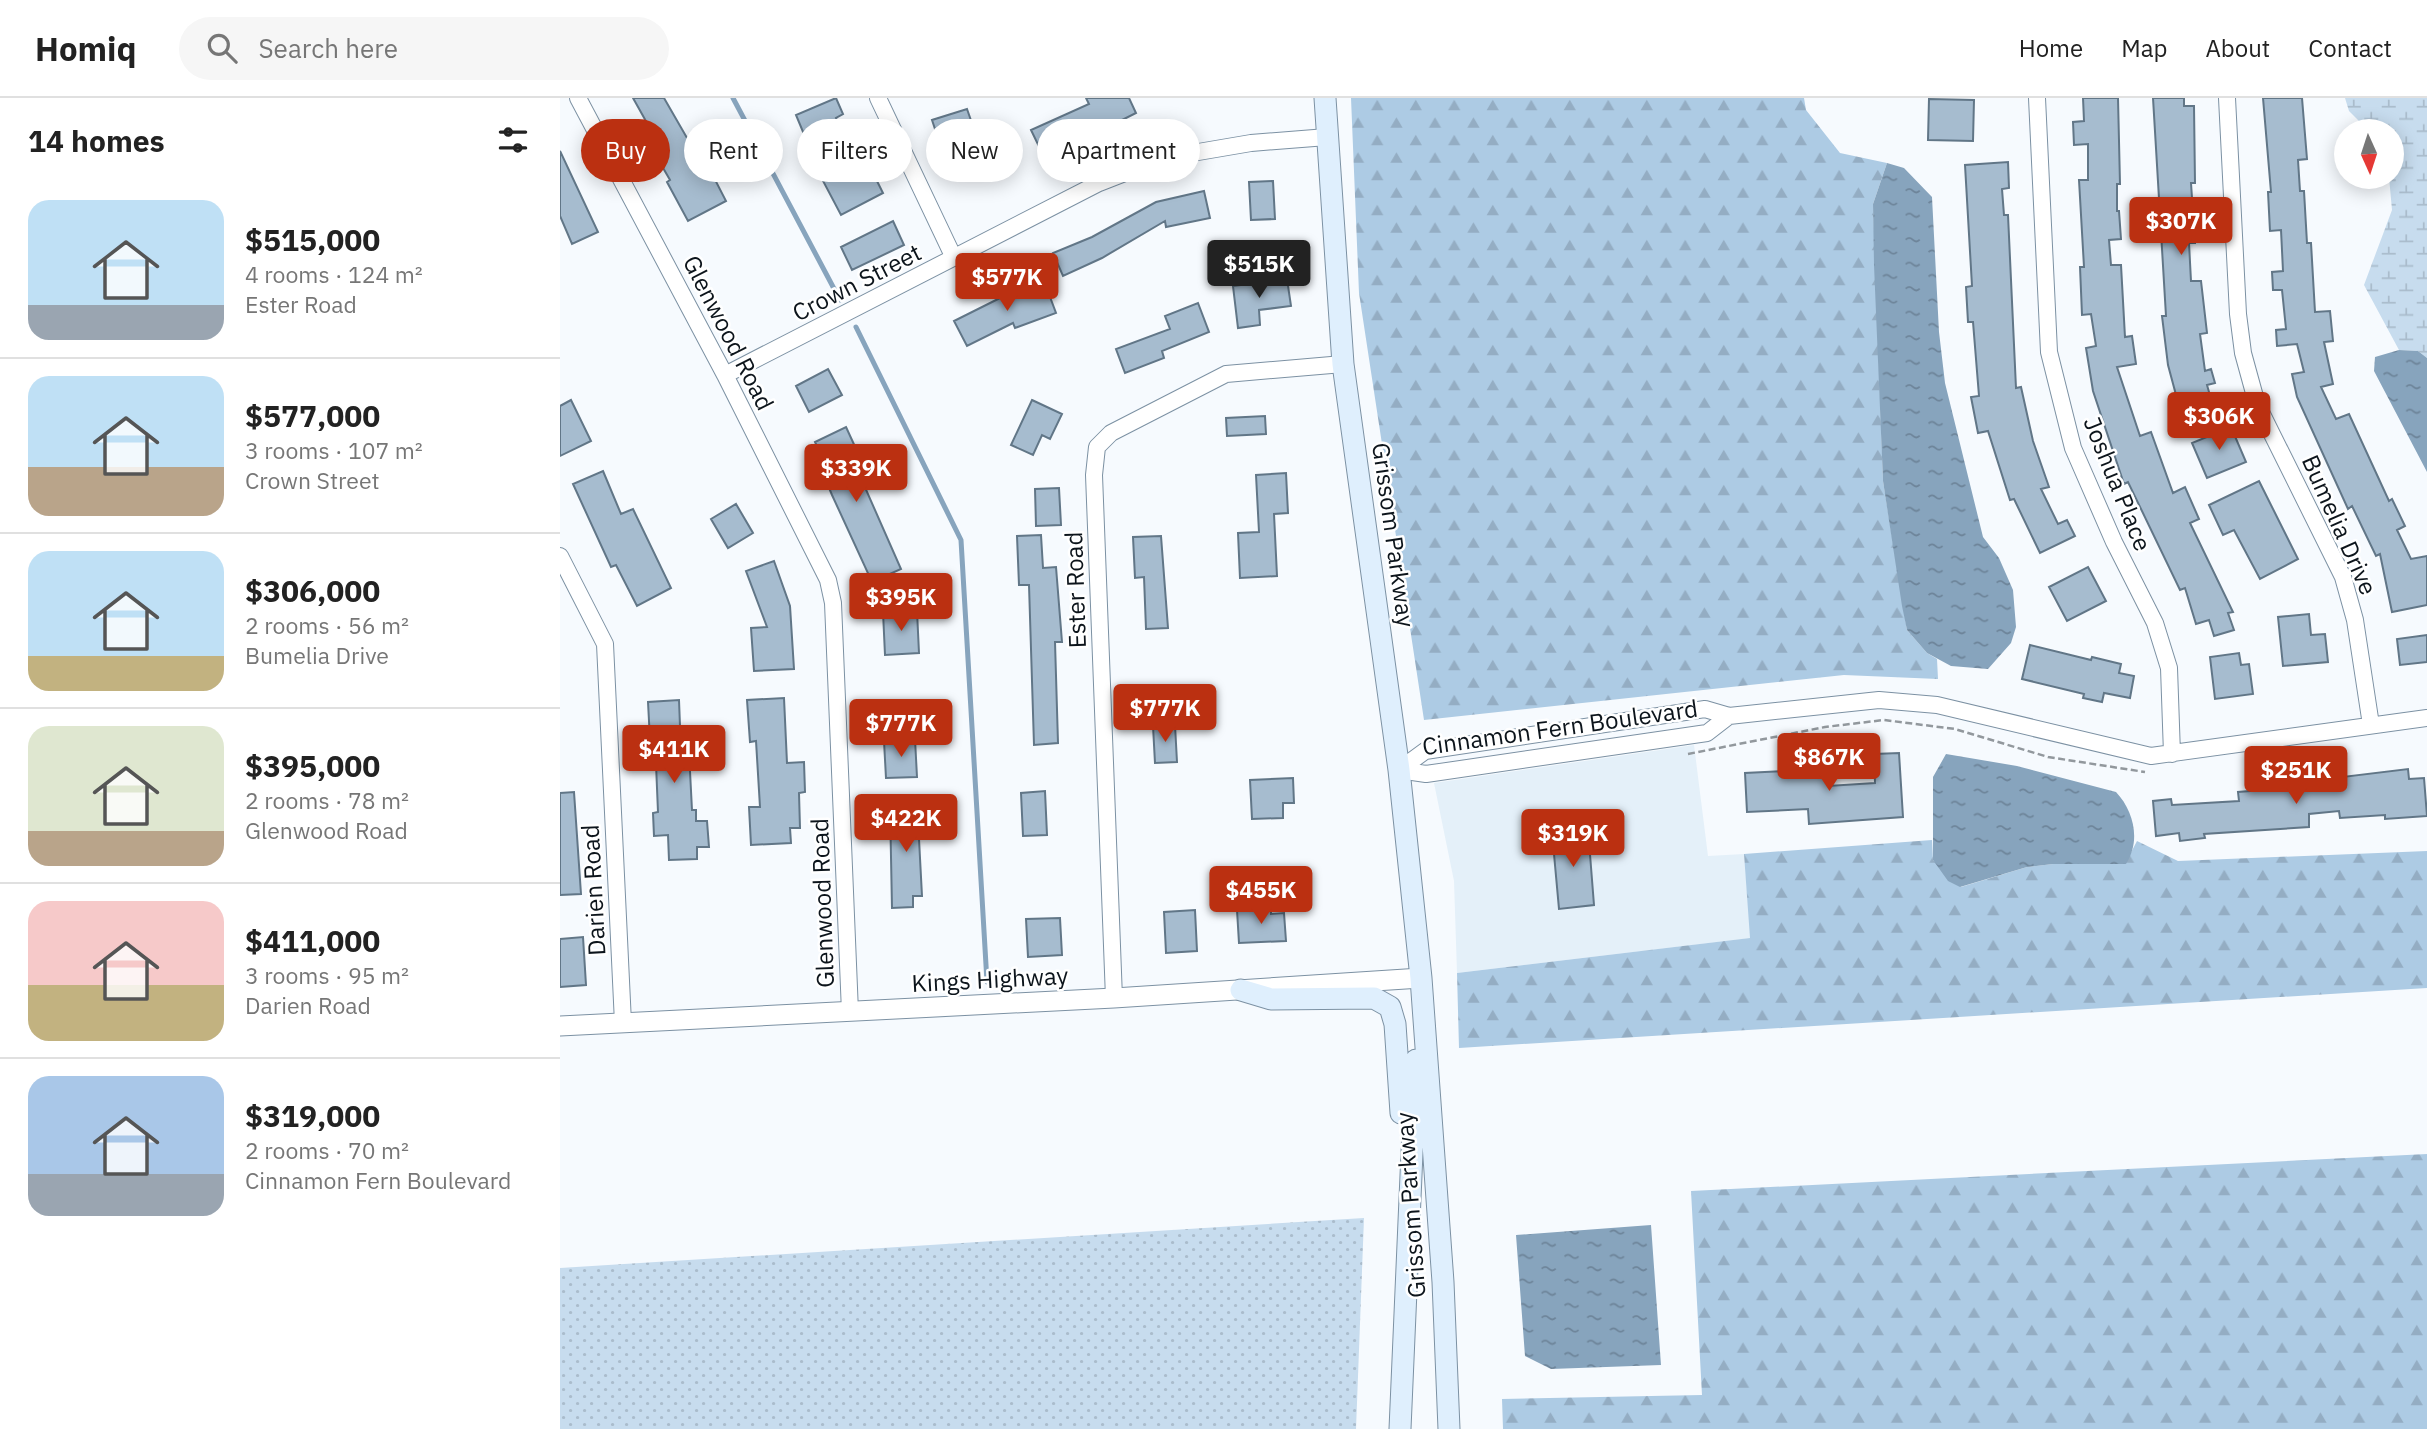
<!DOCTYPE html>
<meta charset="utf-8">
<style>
:root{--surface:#fff;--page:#f6f6f6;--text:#222;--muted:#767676;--line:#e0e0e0;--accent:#bb3011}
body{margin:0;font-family:"IBM Plex Sans",sans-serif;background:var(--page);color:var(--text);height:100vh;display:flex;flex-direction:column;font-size:26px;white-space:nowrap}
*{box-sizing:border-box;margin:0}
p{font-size:23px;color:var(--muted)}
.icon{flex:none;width:38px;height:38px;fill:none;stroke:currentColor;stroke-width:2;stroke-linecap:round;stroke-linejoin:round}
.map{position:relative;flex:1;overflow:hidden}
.panel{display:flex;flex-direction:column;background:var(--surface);width:560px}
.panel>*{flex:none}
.top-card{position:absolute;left:21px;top:21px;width:665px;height:63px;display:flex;gap:14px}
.needle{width:46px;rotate:177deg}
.tools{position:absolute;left:1774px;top:21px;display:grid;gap:14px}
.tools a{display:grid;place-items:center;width:70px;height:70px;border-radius:50%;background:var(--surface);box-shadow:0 4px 18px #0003;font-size:35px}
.price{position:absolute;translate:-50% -60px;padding:0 16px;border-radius:7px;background:var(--accent);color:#fff;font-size:23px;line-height:46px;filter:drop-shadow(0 2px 4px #0008)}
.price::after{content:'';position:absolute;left:50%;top:42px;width:21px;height:16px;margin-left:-10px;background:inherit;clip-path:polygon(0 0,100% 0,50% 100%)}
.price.active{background:#222;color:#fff}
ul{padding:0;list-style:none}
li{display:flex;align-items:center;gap:21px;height:175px;padding:0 28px}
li+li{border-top:2px solid var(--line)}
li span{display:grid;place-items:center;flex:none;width:196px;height:140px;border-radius:21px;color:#555}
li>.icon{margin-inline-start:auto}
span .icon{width:84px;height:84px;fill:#fffc;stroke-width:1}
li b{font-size:30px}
h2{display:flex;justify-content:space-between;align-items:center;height:84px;padding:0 28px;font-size:30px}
.chip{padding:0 24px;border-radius:32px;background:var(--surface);box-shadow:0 4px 18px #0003;font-size:24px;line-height:63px}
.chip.active{background:var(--accent);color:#fff}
header{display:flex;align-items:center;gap:42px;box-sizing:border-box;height:98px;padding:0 35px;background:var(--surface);border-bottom:2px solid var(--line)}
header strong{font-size:33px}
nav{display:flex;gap:38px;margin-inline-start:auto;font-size:24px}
.search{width:490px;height:63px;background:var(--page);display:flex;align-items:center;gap:18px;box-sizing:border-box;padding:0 24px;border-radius:38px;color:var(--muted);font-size:26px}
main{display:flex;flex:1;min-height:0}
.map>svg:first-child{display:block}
</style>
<header>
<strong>Homiq</strong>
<div class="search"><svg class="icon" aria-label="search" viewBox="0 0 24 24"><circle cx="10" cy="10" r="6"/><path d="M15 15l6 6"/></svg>Search here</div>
<nav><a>Home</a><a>Map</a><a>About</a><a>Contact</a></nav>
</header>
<main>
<section class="panel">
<h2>14 homes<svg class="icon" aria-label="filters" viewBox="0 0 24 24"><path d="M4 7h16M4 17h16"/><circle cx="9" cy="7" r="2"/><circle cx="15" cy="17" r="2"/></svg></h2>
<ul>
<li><span style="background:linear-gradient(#bfe0f5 75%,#9aa5b1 0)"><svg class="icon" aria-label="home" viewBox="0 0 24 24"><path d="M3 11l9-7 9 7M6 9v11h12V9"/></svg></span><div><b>$515,000</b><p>4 rooms · 124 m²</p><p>Ester Road</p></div></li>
<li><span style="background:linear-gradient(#bfe0f5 65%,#b9a48a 0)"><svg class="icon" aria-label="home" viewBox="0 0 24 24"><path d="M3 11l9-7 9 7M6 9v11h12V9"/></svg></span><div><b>$577,000</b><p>3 rooms · 107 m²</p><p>Crown Street</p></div></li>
<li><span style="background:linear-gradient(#bfe0f5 75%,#c2b280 0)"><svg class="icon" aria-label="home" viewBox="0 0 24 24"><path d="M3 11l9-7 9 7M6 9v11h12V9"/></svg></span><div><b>$306,000</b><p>2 rooms · 56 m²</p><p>Bumelia Drive</p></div></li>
<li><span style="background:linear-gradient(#dfe7d0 75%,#b9a48a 0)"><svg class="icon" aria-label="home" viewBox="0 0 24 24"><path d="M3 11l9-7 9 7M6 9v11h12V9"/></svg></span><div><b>$395,000</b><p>2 rooms · 78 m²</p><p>Glenwood Road</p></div></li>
<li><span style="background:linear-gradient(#f6c9c9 60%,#c2b280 0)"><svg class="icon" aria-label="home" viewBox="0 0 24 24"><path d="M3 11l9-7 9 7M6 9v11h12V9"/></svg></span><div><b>$411,000</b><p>3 rooms · 95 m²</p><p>Darien Road</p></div></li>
<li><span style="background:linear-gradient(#a9c7e8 70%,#9aa5b1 0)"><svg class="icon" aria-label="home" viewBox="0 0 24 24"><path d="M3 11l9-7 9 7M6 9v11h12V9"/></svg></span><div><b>$319,000</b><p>2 rooms · 70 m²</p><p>Cinnamon Fern Boulevard</p></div></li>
</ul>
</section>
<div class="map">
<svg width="1867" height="1331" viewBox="0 0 1867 1331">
<defs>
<pattern id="green-dots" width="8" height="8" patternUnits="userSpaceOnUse" patternTransform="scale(1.75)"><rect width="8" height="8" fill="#c7dcee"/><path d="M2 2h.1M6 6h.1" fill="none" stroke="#aabccc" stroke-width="1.8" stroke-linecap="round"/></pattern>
<pattern id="forest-firs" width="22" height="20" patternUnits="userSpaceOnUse" patternTransform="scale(1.75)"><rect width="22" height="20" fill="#adcbe4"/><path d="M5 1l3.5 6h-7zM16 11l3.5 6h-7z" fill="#94adc3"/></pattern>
<pattern id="wetland-marsh" width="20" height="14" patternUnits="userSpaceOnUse" patternTransform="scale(1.75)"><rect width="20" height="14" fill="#c7dcee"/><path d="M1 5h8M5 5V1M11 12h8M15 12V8" fill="none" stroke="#aabccc"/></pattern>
<pattern id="water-ripples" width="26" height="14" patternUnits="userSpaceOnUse" patternTransform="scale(1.75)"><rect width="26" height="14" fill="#87a4bd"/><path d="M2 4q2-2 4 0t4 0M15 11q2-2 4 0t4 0" fill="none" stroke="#6d8499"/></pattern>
</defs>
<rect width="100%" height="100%" fill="#f6fafe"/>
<path fill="#e4f0f9" d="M1134 647 1148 758 1184 756 1191 840 897 875 894 783 874 685Z"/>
<path fill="url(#green-dots)" d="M804 1120 796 1331H0V1170Z"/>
<path fill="url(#forest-firs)" d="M791 0H1244L1246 12 1280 55 1327 65 1313 106 1323 383 1347 532 1367 555 1377 561 1378 581 1284 577 864 622 799 195Z
M1372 742 1373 762 1401 789 1467 769 1493 766H1565L1577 743 1618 763 1867 753V890L899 950 897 875 1190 840 1184 756Z
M1867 1056V1331H943L942 1301 1142 1297 1131 1093Z"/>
<path fill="url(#wetland-marsh)" d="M1785 0H1867V260L1858 253 1839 252 1804 187 1832 112 1829 79H1832V33H1809L1789 13Z"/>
<path fill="url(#water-ripples)" d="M1327 65 1344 70 1372 99 1379 234 1385 285 1423 439 1439 460 1453 492 1456 529 1451 545 1428 571 1391 568 1367 555 1347 532 1342 508 1323 383 1314 167 1313 106Z
M1839 252 1858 253 1867 260V374L1814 273 1815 259Z
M1386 656 1457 668 1556 694C1574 713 1581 743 1566 766H1493L1467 769 1400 789 1388 783 1373 762V679Z
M1091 1127 1101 1267 991 1271 965 1258 956 1137Z"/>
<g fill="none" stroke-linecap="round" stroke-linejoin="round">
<path stroke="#87a4bd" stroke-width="5" d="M173 0 280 202
M296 229 401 442 427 884"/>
</g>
<path fill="#a6bccf" stroke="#617687" stroke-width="2" d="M73 0H104L142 66 146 64 166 103 128 123 107 84 110 82 80 30 87 25Z
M276 0 283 16 276 20 286 44 253 58 236 17Z
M526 0H569L576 15 485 61 471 32 529 6Z
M1523 0H1558L1560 86H1557V113H1559L1561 141 1549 142 1551 167H1561L1565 239 1572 238 1576 266 1557 269 1580 338 1591 334 1613 395 1625 389 1639 421 1630 425 1673 514 1668 515 1674 532 1654 538 1649 522 1636 526 1625 490 1620 492 1568 384 1564 386 1533 293 1526 250 1536 248 1531 216 1522 217 1520 169H1524L1519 82H1528V46L1514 47 1513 24 1524 23Z
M1593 0H1624V8H1634L1635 85H1631L1635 145H1629L1631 183H1641L1647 235 1640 236 1645 273 1651 271 1655 285 1647 287 1655 315 1623 323 1608 267 1602 218H1606Z
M1703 0H1742L1747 61 1738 62 1740 93H1744L1747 145H1751L1755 214 1770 213 1773 243 1764 244 1773 286 1761 289 1776 321 1789 316 1829 403 1832 401 1845 428 1837 432 1851 461 1867 458V507L1832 514 1820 456 1816 458 1792 408 1788 411 1737 299 1732 276 1744 274 1737 246 1717 248 1716 232 1726 231 1722 192H1713L1712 174 1723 173 1721 132 1710 133 1708 94H1711Z
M1369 1 1414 2 1413 43 1368 42Z
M407 11 421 51 396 59 389 37 378 40 372 22Z
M0 53 38 134 12 146 0 118Z
M1448 64 1449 90 1442 91 1444 117H1448L1456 290 1461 289 1473 343 1489 389 1481 391 1498 426 1507 422 1515 438 1480 455 1454 401 1450 402 1428 333 1418 335 1411 299 1419 298 1413 224H1408L1406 189 1412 188 1405 67Z
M288 67 296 82 312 73 323 95 281 117 262 81Z
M713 83 715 121 691 122 689 84Z
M644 93 650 120 606 129 605 123 542 160 503 178 493 155 532 139 596 104Z
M333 123 344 147 292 172 281 149Z
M727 181 731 208 699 212 700 227 678 230 673 188Z
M484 183 496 215 455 230 453 225 407 248 394 223 442 199Z
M638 205 649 234 602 253 604 260 565 275 556 251 610 231 605 218Z
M268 271 282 297 249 314 236 288Z
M11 302 31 343 0 358V308Z
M472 302 502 316 490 341 482 337 473 357 451 347Z
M705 318 706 336 667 338 666 320Z
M286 329 303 366 296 369 341 471 312 484 272 397 262 373 268 371 255 344Z
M1671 329 1686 364 1647 380 1632 345Z
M43 373 61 416 73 411 111 490 77 508 56 467 51 469 13 386Z
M726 375 728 415 714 416 717 478 680 480 678 435 699 434 696 377Z
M1699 383 1738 461 1700 481 1674 432 1663 437 1649 407Z
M499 390 501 427 476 428 475 391Z
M176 406 193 435 168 450 151 421Z
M481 437 483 470 496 469 502 544H495L498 645 474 647 469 487H459L457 438Z
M601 438 608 530 586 531 584 479 575 480 573 439Z
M214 463 230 508 234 571 194 573 191 530 207 529 186 473Z
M1528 469 1546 503 1507 523 1489 489Z
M357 513 359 555 325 557 323 514Z
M1749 516 1751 537 1765 536 1768 564 1723 568 1718 519Z
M1867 537V564L1840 567 1837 541Z
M1470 547 1531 562 1532 559 1561 566 1559 575 1574 578 1570 600 1544 595 1542 604 1523 600 1524 596 1462 581Z
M1679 555 1681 567 1689 566 1693 596 1655 601 1650 559Z
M224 600 227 665 244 664 245 694 239 695 240 730H230L231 745 191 747 189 709H200L196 643 190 644 187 602Z
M119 602 121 654H129L132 712H136V723H147L149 749H137V761L109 762 108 737 94 738 93 715 98 714 95 642H90L88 604Z
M615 627 617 664 595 665 593 628Z
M355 641 357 679 326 680 324 643Z
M1339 655 1343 719 1249 726 1248 711 1187 714 1185 675 1246 672 1245 663 1266 661 1268 688 1315 685 1314 656Z
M1848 671 1849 681 1864 680 1867 718 1825 721V717L1780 720 1779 713 1749 716V729L1644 736 1645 740 1620 743 1619 735 1596 738 1593 703 1611 701 1612 707 1679 703 1678 694 1715 691V687L1747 685V692L1783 689 1782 679Z
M733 680 734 705H723V720L692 721 690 682Z
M485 693 487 737 463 738 461 695Z
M14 694 21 796 0 797V695Z
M362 706 363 741H359L362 798H353V809L332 810 330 708Z
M1028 731 1034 807 999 811 992 734Z
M711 810V816L724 815 726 843 679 845 677 812Z
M635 812 637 853 606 855 604 814Z
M500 820 502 857 468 859 466 821Z
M23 839 26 887 0 889V841Z"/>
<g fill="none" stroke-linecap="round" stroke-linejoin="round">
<defs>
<path id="minor" d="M18 0 165 277 268 482 273 505 290 914
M318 0 394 160
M1477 0 1489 254 1513 350 1554 444 1595 525 1609 570 1612 656
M1667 0 1678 216 1683 255 1697 306 1783 479 1795 522 1811 627
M165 277 539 85 603 60 691 45 767 39
M0 458 45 546 63 925
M839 672 865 653 1145 611 1169 618 1319 602 1377 607 1591 658 1867 620
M839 672 866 676 1147 635 1169 618
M554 900 534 377 537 349 551 335 666 276 783 266"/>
<path id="tertiary" d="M0 928 554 900 861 880"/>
<path id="secondary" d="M765 0 783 266 839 672 861 880 883 1184 889 1331
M681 892 711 901 814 900 830 909 835 926 841 1015
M840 1331 856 962"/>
</defs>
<use href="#minor" stroke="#7c91a3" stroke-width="18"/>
<use href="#tertiary" stroke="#7c91a3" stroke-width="21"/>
<use href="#secondary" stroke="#7c91a3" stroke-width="23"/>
<path stroke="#92989d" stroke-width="2.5" stroke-dasharray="7 3.5" stroke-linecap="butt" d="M1128 656 1265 629 1324 622 1395 631 1488 659 1585 674"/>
<use href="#minor" stroke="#fff" stroke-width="16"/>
<use href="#tertiary" stroke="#fff" stroke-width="19"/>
<use href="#secondary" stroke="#dfeffd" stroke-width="21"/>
</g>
<g text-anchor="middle" stroke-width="5" stroke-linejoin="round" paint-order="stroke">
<g font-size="24" fill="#0c141b" stroke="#fff">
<text transform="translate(297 185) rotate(-27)" y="8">Crown Street</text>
<text transform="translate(168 235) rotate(63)" y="8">Glenwood Road</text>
<text transform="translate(1557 386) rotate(68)" y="8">Joshua Place</text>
<text transform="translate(1779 427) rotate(66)" y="8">Bumelia Drive</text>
<text transform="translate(833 437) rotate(82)" y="8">Grissom Parkway</text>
<text transform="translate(516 492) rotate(-92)" y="8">Ester Road</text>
<text transform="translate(1000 630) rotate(-8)" y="8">Cinnamon Fern Boulevard</text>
<text transform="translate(34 792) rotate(-93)" y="8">Darien Road</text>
<text transform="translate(263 805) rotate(-92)" y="8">Glenwood Road</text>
<text transform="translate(430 882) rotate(-3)" y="8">Kings Highway</text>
<text transform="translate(851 1107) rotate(-94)" y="8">Grissom Parkway</text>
</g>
</g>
</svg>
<div class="tools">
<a><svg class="needle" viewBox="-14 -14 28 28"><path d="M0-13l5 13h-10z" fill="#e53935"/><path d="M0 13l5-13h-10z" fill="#767676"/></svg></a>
</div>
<b class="price" style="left:1621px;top:159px">$307K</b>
<b class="price active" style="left:699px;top:202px">$515K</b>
<b class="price" style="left:447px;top:215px">$577K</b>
<b class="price" style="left:1659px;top:354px">$306K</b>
<b class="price" style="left:296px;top:406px">$339K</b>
<b class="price" style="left:341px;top:535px">$395K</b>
<b class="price" style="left:605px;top:646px">$777K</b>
<b class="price" style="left:341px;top:661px">$777K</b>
<b class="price" style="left:114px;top:687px">$411K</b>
<b class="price" style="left:1269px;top:695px">$867K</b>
<b class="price" style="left:1736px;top:708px">$251K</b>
<b class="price" style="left:346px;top:756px">$422K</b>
<b class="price" style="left:1013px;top:771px">$319K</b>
<b class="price" style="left:701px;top:828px">$455K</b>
<div class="top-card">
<a class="chip active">Buy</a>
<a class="chip">Rent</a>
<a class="chip">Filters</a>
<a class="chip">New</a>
<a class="chip">Apartment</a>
</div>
</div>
</main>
